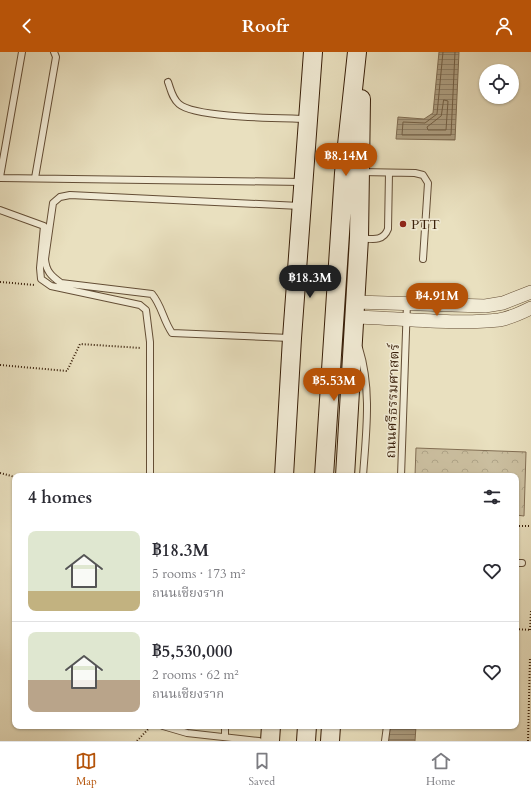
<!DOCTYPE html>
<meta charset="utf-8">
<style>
:root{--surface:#fff;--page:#f2f2f3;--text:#2b2b33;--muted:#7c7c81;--line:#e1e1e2;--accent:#b45309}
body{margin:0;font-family:Cardo,"Noto Serif Thai",serif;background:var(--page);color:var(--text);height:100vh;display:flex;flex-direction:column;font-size:15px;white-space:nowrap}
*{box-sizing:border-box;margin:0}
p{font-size:13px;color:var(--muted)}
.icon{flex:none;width:22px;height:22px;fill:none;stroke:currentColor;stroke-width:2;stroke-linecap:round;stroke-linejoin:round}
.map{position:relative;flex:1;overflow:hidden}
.side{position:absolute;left:12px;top:421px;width:507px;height:256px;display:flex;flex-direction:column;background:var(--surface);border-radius:8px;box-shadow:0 1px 3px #0004}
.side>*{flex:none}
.buttons{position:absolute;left:479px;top:12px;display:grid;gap:8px}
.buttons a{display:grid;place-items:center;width:40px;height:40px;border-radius:50%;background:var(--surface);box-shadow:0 1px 3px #0004;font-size:20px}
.price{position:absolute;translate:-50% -34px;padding:0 9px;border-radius:14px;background:var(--accent);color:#fff;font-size:13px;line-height:26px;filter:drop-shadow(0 1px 2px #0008)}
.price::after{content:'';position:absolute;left:50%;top:24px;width:12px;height:9px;margin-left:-6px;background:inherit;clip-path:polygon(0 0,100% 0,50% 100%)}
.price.on{background:#222;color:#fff}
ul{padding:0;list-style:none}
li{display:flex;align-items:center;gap:12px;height:100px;padding:0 16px}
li+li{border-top:1px solid var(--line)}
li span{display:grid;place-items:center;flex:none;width:112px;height:80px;border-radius:8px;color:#555}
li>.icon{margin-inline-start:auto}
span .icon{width:48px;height:48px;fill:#fffc;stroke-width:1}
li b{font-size:17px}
h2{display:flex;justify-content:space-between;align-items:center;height:48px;padding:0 16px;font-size:17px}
header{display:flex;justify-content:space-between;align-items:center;height:52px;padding:0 16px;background:var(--accent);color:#fff;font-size:18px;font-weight:800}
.tabs{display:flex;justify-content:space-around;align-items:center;height:56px;border-top:1px solid var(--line);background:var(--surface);font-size:11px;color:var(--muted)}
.tabs a{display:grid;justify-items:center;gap:2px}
.tabs .on{color:var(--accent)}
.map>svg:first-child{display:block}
</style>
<header><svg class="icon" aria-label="back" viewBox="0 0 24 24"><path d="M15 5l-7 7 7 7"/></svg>Roofr<svg class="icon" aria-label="person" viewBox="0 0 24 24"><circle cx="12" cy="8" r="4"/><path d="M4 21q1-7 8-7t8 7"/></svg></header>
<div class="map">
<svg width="531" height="689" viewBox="0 0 531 689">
<defs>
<pattern id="park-crowns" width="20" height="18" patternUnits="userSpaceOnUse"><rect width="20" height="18" fill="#cbbfa0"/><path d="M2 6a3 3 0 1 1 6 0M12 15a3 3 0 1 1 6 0" fill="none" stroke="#afa488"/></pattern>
<pattern id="water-rules" width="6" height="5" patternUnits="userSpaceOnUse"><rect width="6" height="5" fill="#ad9e81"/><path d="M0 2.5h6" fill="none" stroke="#8e8068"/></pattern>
</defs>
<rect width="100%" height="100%" fill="#e9e0bf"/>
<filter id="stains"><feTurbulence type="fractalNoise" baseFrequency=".005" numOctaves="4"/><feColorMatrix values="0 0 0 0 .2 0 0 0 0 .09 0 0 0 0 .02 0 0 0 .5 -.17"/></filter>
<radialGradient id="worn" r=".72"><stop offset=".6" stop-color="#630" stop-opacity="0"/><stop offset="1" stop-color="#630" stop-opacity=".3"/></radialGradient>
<path fill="url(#park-crowns)" stroke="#826e54" d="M416 396 526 400 524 464 516 463V424H415Z"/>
<path fill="url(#water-rules)" stroke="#7e6b51" d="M439 0H459L455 88 396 87 398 65 424 67 433 61Z
M390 674H416L415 689H388Z"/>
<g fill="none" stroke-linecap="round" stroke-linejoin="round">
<path stroke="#725e44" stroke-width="1" d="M443 0 437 62 425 71 403 70 402 83H451L455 0
M444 48 448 49 446 78H428L427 75 441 64Z"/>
<defs>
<path id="lane" d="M168 30C171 38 172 46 179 52 195 66 282 66 306 67
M361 120 415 121 423 123 428 131 423 207
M0 125 22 0
M0 126 302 130
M35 126 56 5 54 0
M0 158 44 174 40 216 41 227 51 234 140 253 146 258 150 290V424
M361 186C372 187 383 190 388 177L389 121
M290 286 172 281C163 268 162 254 152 242L61 231C51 224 46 219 45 207L53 151 60 145 70 143 300 154
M359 296C372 338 366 381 363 424
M401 424 407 251
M516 511H522
M163 674 187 681 259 689
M225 684V674
M385 689 387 674"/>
<path id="street" d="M355 250 485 254 503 251 531 240
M354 265C400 266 454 273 499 268 510 266 521 261 531 256"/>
<path id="secondary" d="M284 424 292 286 313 0
M324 424 344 121 357 0
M345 424 359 186 361 47
M270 689 271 674
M306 689 307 674
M330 689 331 674"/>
</defs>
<use href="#lane" stroke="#644e36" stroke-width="8"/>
<use href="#street" stroke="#644e36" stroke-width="14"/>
<use href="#secondary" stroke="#381e08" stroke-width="20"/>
<path stroke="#381e08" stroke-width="2" stroke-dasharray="1 2" stroke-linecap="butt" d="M0 230 35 233
M0 313 67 319 80 292 141 296
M0 421 15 425
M516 474H531
M516 577 531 578
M530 578 531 559
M137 689 151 674
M528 689 530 605"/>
<use href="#lane" stroke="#f1ebd5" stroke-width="6"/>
<use href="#street" stroke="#f1ebd5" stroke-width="13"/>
<use href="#secondary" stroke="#f1ebd5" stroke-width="18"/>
</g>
<circle fill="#8f2418" stroke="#f1ebd5" stroke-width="1.5" cx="403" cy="172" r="4"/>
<g text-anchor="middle" stroke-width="3" stroke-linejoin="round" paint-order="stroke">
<g font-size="14" fill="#381e08" stroke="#f1ebd5" text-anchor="start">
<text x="411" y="177">PTT</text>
</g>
<g font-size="14" fill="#381e08" stroke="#f1ebd5">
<text transform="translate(392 349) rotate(-88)" y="5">ถนนศรีธรรมศาสตร์</text>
</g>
</g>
<rect width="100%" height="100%" filter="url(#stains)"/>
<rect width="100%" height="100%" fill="url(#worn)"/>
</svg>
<div class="buttons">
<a><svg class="icon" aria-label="locate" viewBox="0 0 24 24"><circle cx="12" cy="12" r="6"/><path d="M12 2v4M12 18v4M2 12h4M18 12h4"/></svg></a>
</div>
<b class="price" style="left:346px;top:125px">฿8.14M</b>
<b class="price on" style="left:310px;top:247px">฿18.3M</b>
<b class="price" style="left:437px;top:265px">฿4.91M</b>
<b class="price" style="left:334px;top:350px">฿5.53M</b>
<section class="side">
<h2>4 homes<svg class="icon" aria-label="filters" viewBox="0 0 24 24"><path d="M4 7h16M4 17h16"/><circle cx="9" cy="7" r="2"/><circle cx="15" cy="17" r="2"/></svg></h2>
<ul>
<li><span style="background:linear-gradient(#dfe7d0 75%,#c2b280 0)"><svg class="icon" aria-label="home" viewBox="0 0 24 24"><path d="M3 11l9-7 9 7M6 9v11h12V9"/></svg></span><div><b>฿18.3M</b><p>5 rooms · 173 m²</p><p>ถนนเชียงราก</p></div><svg class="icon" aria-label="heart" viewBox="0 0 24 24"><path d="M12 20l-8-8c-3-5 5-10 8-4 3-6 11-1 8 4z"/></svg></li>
<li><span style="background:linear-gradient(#dfe7d0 60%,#b9a48a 0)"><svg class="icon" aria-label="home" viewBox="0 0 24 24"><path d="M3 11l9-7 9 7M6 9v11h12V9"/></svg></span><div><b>฿5,530,000</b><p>2 rooms · 62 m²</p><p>ถนนเชียงราก</p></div><svg class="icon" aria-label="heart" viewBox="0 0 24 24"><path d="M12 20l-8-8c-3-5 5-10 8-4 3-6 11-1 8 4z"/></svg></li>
</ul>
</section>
</div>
<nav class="tabs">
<a class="on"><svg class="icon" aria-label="map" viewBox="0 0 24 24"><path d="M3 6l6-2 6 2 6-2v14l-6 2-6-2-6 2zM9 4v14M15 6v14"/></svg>Map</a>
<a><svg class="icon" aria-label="saved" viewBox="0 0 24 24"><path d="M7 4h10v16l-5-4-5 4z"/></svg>Saved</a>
<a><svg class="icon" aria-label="home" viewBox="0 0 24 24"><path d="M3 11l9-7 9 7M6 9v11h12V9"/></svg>Home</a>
</nav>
